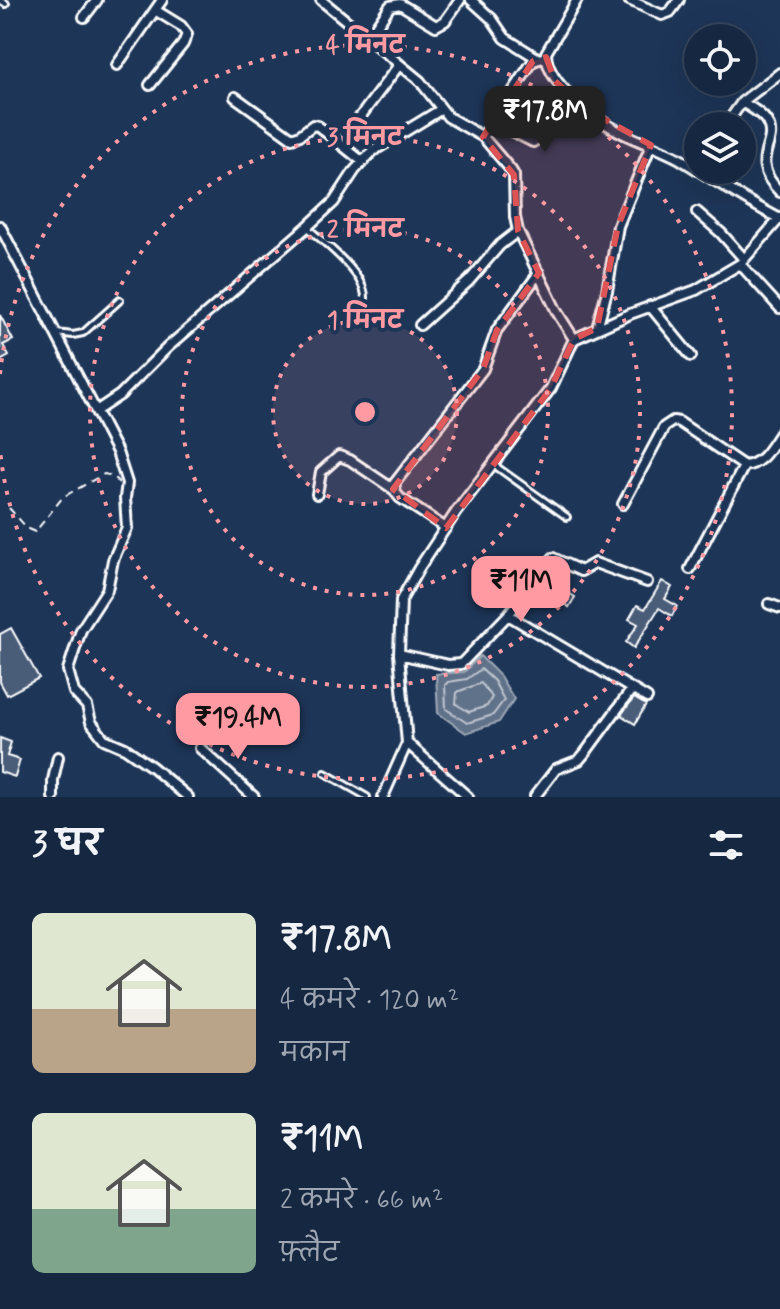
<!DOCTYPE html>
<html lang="hi">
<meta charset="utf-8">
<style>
:root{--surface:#162841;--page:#23344c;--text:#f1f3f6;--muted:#9ea6b1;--line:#35445a;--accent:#ff9aa2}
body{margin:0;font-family:Mynerve,"Playpen Sans Deva",sans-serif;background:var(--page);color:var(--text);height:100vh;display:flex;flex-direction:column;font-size:30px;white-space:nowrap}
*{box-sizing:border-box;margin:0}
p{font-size:26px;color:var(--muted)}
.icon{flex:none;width:44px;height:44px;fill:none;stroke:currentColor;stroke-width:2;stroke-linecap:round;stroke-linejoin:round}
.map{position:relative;height:797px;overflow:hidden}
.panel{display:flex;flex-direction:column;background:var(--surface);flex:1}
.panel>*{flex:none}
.tools{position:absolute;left:684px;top:24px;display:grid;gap:16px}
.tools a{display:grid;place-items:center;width:72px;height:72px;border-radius:50%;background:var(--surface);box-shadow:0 8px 32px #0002,0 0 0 2px var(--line);font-size:40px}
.price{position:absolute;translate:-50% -68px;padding:0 18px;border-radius:16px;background:var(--accent);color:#111;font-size:26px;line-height:52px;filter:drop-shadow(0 2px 4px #0008)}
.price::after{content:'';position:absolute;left:50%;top:48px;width:24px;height:18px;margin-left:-12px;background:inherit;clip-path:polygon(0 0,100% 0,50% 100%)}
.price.current{background:#222;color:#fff}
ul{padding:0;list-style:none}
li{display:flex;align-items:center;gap:24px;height:200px;padding:0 32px}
li span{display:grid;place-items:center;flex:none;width:224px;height:160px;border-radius:12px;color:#555}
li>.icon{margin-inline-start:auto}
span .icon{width:96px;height:96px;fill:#fffc;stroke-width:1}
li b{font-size:34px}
h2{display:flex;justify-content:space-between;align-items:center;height:96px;padding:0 32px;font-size:34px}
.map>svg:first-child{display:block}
</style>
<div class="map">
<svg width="780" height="797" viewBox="0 0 780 797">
<rect width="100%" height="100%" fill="#1d3557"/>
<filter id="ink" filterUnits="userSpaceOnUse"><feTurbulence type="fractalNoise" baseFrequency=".0125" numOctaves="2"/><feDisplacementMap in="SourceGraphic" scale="16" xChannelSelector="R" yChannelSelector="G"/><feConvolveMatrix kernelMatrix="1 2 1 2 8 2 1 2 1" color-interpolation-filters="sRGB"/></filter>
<g filter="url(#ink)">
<path fill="#617289" stroke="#a0aab8" stroke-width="2" d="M480 656 500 676 514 699 499 722 466 733 438 713 436 674 464 672Z"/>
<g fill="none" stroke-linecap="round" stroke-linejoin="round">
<path stroke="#c0c7d0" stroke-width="2" d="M481 669 494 681 504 700 493 715 467 723 446 709 445 685 448 682 467 679Z
M481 683 492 697 487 706 469 712 456 704 457 692Z"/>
</g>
<path fill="#4a5d79" stroke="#fff" stroke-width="2" d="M0 315 13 340 3 345 9 356 0 361Z
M662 581 672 587 665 599 677 606 672 616 659 608 634 648 626 642 638 624 629 619 637 605 645 609Z
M558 586 575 597 569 607 551 596Z
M11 628 39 678 7 695 0 682V634Z
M634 698 646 705 635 724 621 715Z
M0 738 11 742 7 756 20 760 15 777 0 772Z"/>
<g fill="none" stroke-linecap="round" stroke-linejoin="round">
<defs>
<path id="lane" d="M0 0 6 4
M307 227C325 244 365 273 365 298L355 313
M56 333 73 335 83 333 120 300
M494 465 567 517
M325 773 367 797"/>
<path id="street" d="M321 0 420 81 448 117 483 137 511 170 514 175 515 217 518 231 557 312 574 339
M471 0 492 19 505 38 537 58
M577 0 546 53C546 84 597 121 624 134 642 143 662 149 680 159 713 179 745 201 780 219
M629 0 662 15 670 12 679 0
M84 17 97 0
M367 40 390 6 400 4 436 26 445 21 460 0
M117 65 162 0
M150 85 183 44 187 34 181 26 155 10
M235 97 292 138 300 135 313 125 318 126 363 162
M742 102C751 108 762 113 767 122 780 145 746 158 780 192
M360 117 399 65
M493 122 533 142 548 131 567 125 584 107
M725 126 742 102 780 73
M483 137 533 61 546 57
M697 212 721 233 744 259
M0 226 117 452 127 483 125 498 127 528 113 560 107 590 81 630 68 670 74 692 87 706 91 722 104 739 125 748 152 767 188 797
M740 264 780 308
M650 306 691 356
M420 325 469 281 500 245 518 231
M597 328 607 291 618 226 651 145
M96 411 120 395 168 347 307 227 334 202 355 170 373 151 440 110
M317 494 321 472 339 456 350 460 393 489
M623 504 664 427 673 421 679 422 744 466C763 464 770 447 780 433
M446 528 400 498 396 493 394 484 483 369 497 330 539 273
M690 569 744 466
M769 604 780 608
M508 615 647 698
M399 654 448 665 461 664 508 615 553 558 581 571 595 563 647 582
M407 743 468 797
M200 748 254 797
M535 796 556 769 579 760 585 753 632 689
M53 797V780L58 757
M383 797 407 743 399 654 401 600 419 568 456 512 551 388 574 339 630 314 696 290 740 264 780 218"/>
</defs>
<use href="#lane" stroke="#fff" stroke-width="10"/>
<use href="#street" stroke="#fff" stroke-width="14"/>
<path stroke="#fff" stroke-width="2" stroke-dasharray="8 6" stroke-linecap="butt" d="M9 508 28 529 35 532 63 497 104 474 113 476 119 483"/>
<use href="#lane" stroke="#1d3557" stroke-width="4"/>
<use href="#street" stroke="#1d3557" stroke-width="8"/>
</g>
</g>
<path fill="#de5353" fill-opacity="0.2" stroke="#de5353" stroke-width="6" stroke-dasharray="16 10" stroke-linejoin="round" d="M546 57 555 81 586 109 651 145 618 226 597 328 574 339 551 388 446 528 393 489 483 369 497 330 539 273 518 231 514 175 483 137 533 61Z"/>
<circle cx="365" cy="412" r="92" fill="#ff9aa2" fill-opacity=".12"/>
<g fill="none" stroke="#ff9aa2" stroke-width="4" stroke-dasharray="4 8">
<circle cx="365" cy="412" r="92"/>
<circle cx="365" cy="412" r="183"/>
<circle cx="365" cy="412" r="275"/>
<path d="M0 374A367 367 0 1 1 0 450"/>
</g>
<circle cx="365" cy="412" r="12" fill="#ff9aa2" stroke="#1d3557" stroke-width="4"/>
<g font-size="24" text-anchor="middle" font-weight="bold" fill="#ff9aa2" stroke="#1d3557" stroke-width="8" stroke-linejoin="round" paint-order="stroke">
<text x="365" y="53">4 मिनट</text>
<text x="365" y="145">3 मिनट</text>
<text x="365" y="237">2 मिनट</text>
<text x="365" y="328">1 मिनट</text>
</g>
</svg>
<div class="tools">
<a><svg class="icon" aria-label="locate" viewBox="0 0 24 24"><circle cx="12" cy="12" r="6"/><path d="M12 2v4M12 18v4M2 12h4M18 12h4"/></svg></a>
<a><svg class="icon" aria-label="layers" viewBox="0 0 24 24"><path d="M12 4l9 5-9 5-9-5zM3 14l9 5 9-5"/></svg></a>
</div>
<b class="price current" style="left:545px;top:154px">₹17.8M</b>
<b class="price" style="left:521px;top:624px">₹11M</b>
<b class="price" style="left:238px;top:761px">₹19.4M</b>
</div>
<section class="panel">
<h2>3 घर<svg class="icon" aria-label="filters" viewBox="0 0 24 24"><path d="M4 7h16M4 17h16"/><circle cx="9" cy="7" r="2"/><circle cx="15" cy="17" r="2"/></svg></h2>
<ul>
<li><span style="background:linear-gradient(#dfe7d0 60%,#b9a48a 0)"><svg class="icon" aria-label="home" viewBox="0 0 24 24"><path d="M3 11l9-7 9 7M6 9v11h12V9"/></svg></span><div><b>₹17.8M</b><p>4 कमरे · 120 m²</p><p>मकान</p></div></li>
<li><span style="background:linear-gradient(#dfe7d0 60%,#7fa58c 0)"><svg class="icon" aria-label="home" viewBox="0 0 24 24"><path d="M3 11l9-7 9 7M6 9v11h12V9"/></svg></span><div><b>₹11M</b><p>2 कमरे · 66 m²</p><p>फ़्लैट</p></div></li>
</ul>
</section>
